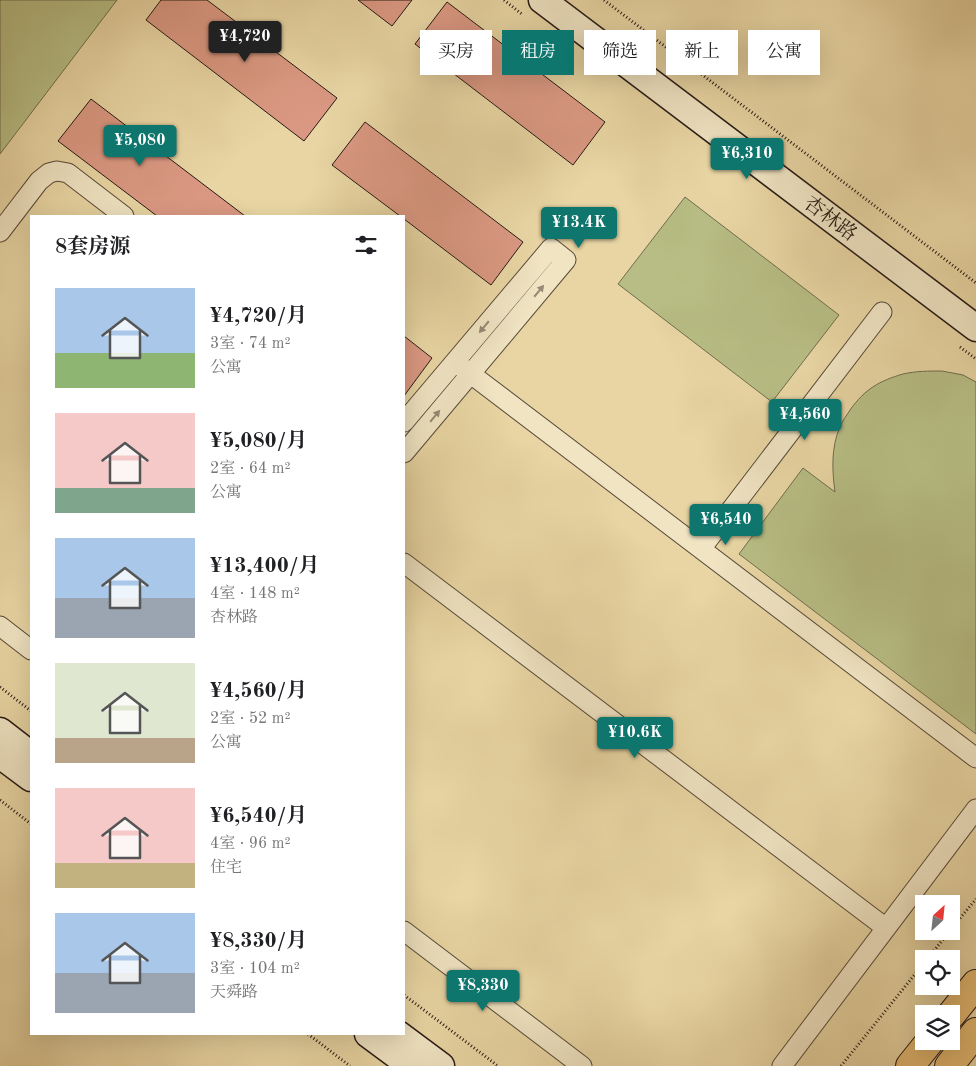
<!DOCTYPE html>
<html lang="zh">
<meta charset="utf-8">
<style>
:root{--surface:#fff;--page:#f6f6f6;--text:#202124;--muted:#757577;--accent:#0f766e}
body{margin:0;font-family:"Old Standard TT","Noto Serif SC",serif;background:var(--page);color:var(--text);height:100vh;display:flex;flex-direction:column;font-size:19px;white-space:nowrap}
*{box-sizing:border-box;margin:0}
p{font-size:16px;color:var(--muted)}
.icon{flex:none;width:28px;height:28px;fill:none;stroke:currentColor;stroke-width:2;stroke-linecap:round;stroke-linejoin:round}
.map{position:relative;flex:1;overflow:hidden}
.details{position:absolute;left:30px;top:215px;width:375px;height:820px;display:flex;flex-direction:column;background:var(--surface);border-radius:0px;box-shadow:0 5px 20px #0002}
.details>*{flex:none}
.guide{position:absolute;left:420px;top:30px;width:475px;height:45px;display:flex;gap:10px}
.needle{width:32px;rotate:27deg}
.buttons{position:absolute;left:915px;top:895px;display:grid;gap:10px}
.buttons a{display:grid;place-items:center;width:45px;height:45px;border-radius:0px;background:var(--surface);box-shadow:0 5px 20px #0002;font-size:25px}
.price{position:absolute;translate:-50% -42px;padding:0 11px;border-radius:5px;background:var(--accent);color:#fff;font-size:16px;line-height:32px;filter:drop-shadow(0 1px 2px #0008)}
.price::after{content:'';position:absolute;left:50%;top:30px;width:15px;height:11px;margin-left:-8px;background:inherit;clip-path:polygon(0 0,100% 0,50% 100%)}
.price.selected{background:#222;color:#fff}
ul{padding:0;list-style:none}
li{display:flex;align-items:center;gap:15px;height:125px;padding:0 25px}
li span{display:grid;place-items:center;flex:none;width:140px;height:100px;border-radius:0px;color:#555}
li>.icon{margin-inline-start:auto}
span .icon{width:60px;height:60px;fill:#fffc;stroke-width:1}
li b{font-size:21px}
h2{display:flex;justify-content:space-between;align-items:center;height:60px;padding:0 25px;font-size:21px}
.pill{padding:0 18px;border-radius:0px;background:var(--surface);box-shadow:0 5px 20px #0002;font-size:18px;line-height:45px}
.pill.selected{background:var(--accent);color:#fff}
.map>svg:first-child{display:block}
</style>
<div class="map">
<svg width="976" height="1066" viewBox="0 0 976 1066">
<rect width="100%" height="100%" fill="#e8d5a3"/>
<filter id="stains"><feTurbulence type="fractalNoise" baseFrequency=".004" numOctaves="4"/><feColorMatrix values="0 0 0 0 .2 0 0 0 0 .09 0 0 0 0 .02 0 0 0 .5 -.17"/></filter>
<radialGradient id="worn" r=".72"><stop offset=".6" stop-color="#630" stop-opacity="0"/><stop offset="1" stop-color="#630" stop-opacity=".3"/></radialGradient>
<path fill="#b7bd84" stroke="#6f6c4d" d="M0 0H117L0 154Z
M685 197 839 315 772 402 618 284Z
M942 371 963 375 976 382V734L739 554 803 468 835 492C832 470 831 447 840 427 842 421 847 415 850 410 865 389 879 381 903 374 916 371 929 371 942 371Z"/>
<path fill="#da9882" stroke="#271a16" d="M161 0H207L337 98 304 141 146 20Z
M358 0H412L392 26Z
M447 2 605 122 573 165 415 44Z
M91 99 245 216H157L58 141Z
M365 122 523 242 491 285 404 219V216H400L332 165Z
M404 336 432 358 404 396Z"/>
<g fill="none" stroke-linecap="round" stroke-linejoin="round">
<defs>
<path id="street" d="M0 232 39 181 49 173 57 171 68 173 124 216
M455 362 976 758
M404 422 551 248 566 260 404 453
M701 549 882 312
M404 563 886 928
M0 626 31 650
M404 931 582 1066
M782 1066 976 809"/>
<path id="secondary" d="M542 0 976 328
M0 731 31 755
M0 755 31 778
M368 1034 411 1066
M398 1034 441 1066"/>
<path id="primary" d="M951 1015 976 984
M910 1066 930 1041
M949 1066 976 1032"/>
</defs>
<use href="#street" stroke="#574939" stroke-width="21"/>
<use href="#secondary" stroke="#271a16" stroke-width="29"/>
<use href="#primary" stroke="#271a16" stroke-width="30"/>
<path stroke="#271a16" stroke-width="3" stroke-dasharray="1 2.5" stroke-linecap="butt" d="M504 0 523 15
M604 0 976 283
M960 347 976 359
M0 687 31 711
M0 800 31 824
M951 929 976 899
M927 959 950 931
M404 995 498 1066
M308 1034 350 1066
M841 1066 924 963"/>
<use href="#street" stroke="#f0e4c3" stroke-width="19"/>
<use href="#secondary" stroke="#f0e4c3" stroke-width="26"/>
<use href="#primary" stroke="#e4ba72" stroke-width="28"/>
</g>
<defs><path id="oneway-solid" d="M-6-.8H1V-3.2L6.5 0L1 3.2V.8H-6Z" transform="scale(1.25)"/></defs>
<g fill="#968975">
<use href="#oneway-solid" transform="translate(539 291) rotate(-50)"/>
<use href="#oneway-solid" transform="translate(484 327) rotate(130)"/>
<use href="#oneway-solid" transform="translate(435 416) rotate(-50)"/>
</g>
<g text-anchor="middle" stroke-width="4" stroke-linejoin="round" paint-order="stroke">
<g font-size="20" fill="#271a16" stroke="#f0e4c3">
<text transform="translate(831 218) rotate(37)" y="7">杏林路</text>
</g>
</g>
<rect width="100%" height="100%" filter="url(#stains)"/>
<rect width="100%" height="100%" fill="url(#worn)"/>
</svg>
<div class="buttons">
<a><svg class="needle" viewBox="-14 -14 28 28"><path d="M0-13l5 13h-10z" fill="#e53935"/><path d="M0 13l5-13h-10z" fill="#757577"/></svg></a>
<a><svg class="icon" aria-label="locate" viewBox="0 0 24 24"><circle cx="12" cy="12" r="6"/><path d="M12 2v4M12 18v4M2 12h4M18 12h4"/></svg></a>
<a><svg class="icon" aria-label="layers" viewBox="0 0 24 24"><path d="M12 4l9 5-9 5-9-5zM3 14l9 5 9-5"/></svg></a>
</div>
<b class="price selected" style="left:245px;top:63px">¥4,720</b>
<b class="price" style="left:140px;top:167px">¥5,080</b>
<b class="price" style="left:747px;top:180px">¥6,310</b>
<b class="price" style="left:579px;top:249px">¥13.4K</b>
<b class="price" style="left:805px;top:441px">¥4,560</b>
<b class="price" style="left:726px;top:546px">¥6,540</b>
<b class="price" style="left:635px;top:759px">¥10.6K</b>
<b class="price" style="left:483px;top:1012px">¥8,330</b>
<div class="guide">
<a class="pill">买房</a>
<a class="pill selected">租房</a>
<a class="pill">筛选</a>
<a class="pill">新上</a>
<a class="pill">公寓</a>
</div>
<section class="details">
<h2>8套房源<svg class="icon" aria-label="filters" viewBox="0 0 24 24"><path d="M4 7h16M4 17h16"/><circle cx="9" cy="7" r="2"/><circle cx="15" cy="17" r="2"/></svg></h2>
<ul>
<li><span style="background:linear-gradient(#a9c7e8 65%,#8fb573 0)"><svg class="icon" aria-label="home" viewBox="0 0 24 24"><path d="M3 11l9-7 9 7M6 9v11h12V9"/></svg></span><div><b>¥4,720/月</b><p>3室 · 74 m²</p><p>公寓</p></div></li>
<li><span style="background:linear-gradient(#f6c9c9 75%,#7fa58c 0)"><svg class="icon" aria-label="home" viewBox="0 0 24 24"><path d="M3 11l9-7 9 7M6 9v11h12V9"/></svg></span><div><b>¥5,080/月</b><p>2室 · 64 m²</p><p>公寓</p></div></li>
<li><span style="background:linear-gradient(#a9c7e8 60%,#9aa5b1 0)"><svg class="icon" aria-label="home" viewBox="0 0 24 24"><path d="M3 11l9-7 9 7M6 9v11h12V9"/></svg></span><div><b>¥13,400/月</b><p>4室 · 148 m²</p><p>杏林路</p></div></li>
<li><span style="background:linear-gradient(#dfe7d0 75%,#b9a48a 0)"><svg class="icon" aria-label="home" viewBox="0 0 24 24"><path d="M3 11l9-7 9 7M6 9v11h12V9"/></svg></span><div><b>¥4,560/月</b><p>2室 · 52 m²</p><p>公寓</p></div></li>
<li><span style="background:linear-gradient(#f6c9c9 75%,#c2b280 0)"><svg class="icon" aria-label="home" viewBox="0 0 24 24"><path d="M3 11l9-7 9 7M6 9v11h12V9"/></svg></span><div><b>¥6,540/月</b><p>4室 · 96 m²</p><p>住宅</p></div></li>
<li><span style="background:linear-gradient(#a9c7e8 60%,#9aa5b1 0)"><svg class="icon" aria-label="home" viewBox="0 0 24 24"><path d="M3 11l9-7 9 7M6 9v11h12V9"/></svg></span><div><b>¥8,330/月</b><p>3室 · 104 m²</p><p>天舜路</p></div></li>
</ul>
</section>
</div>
